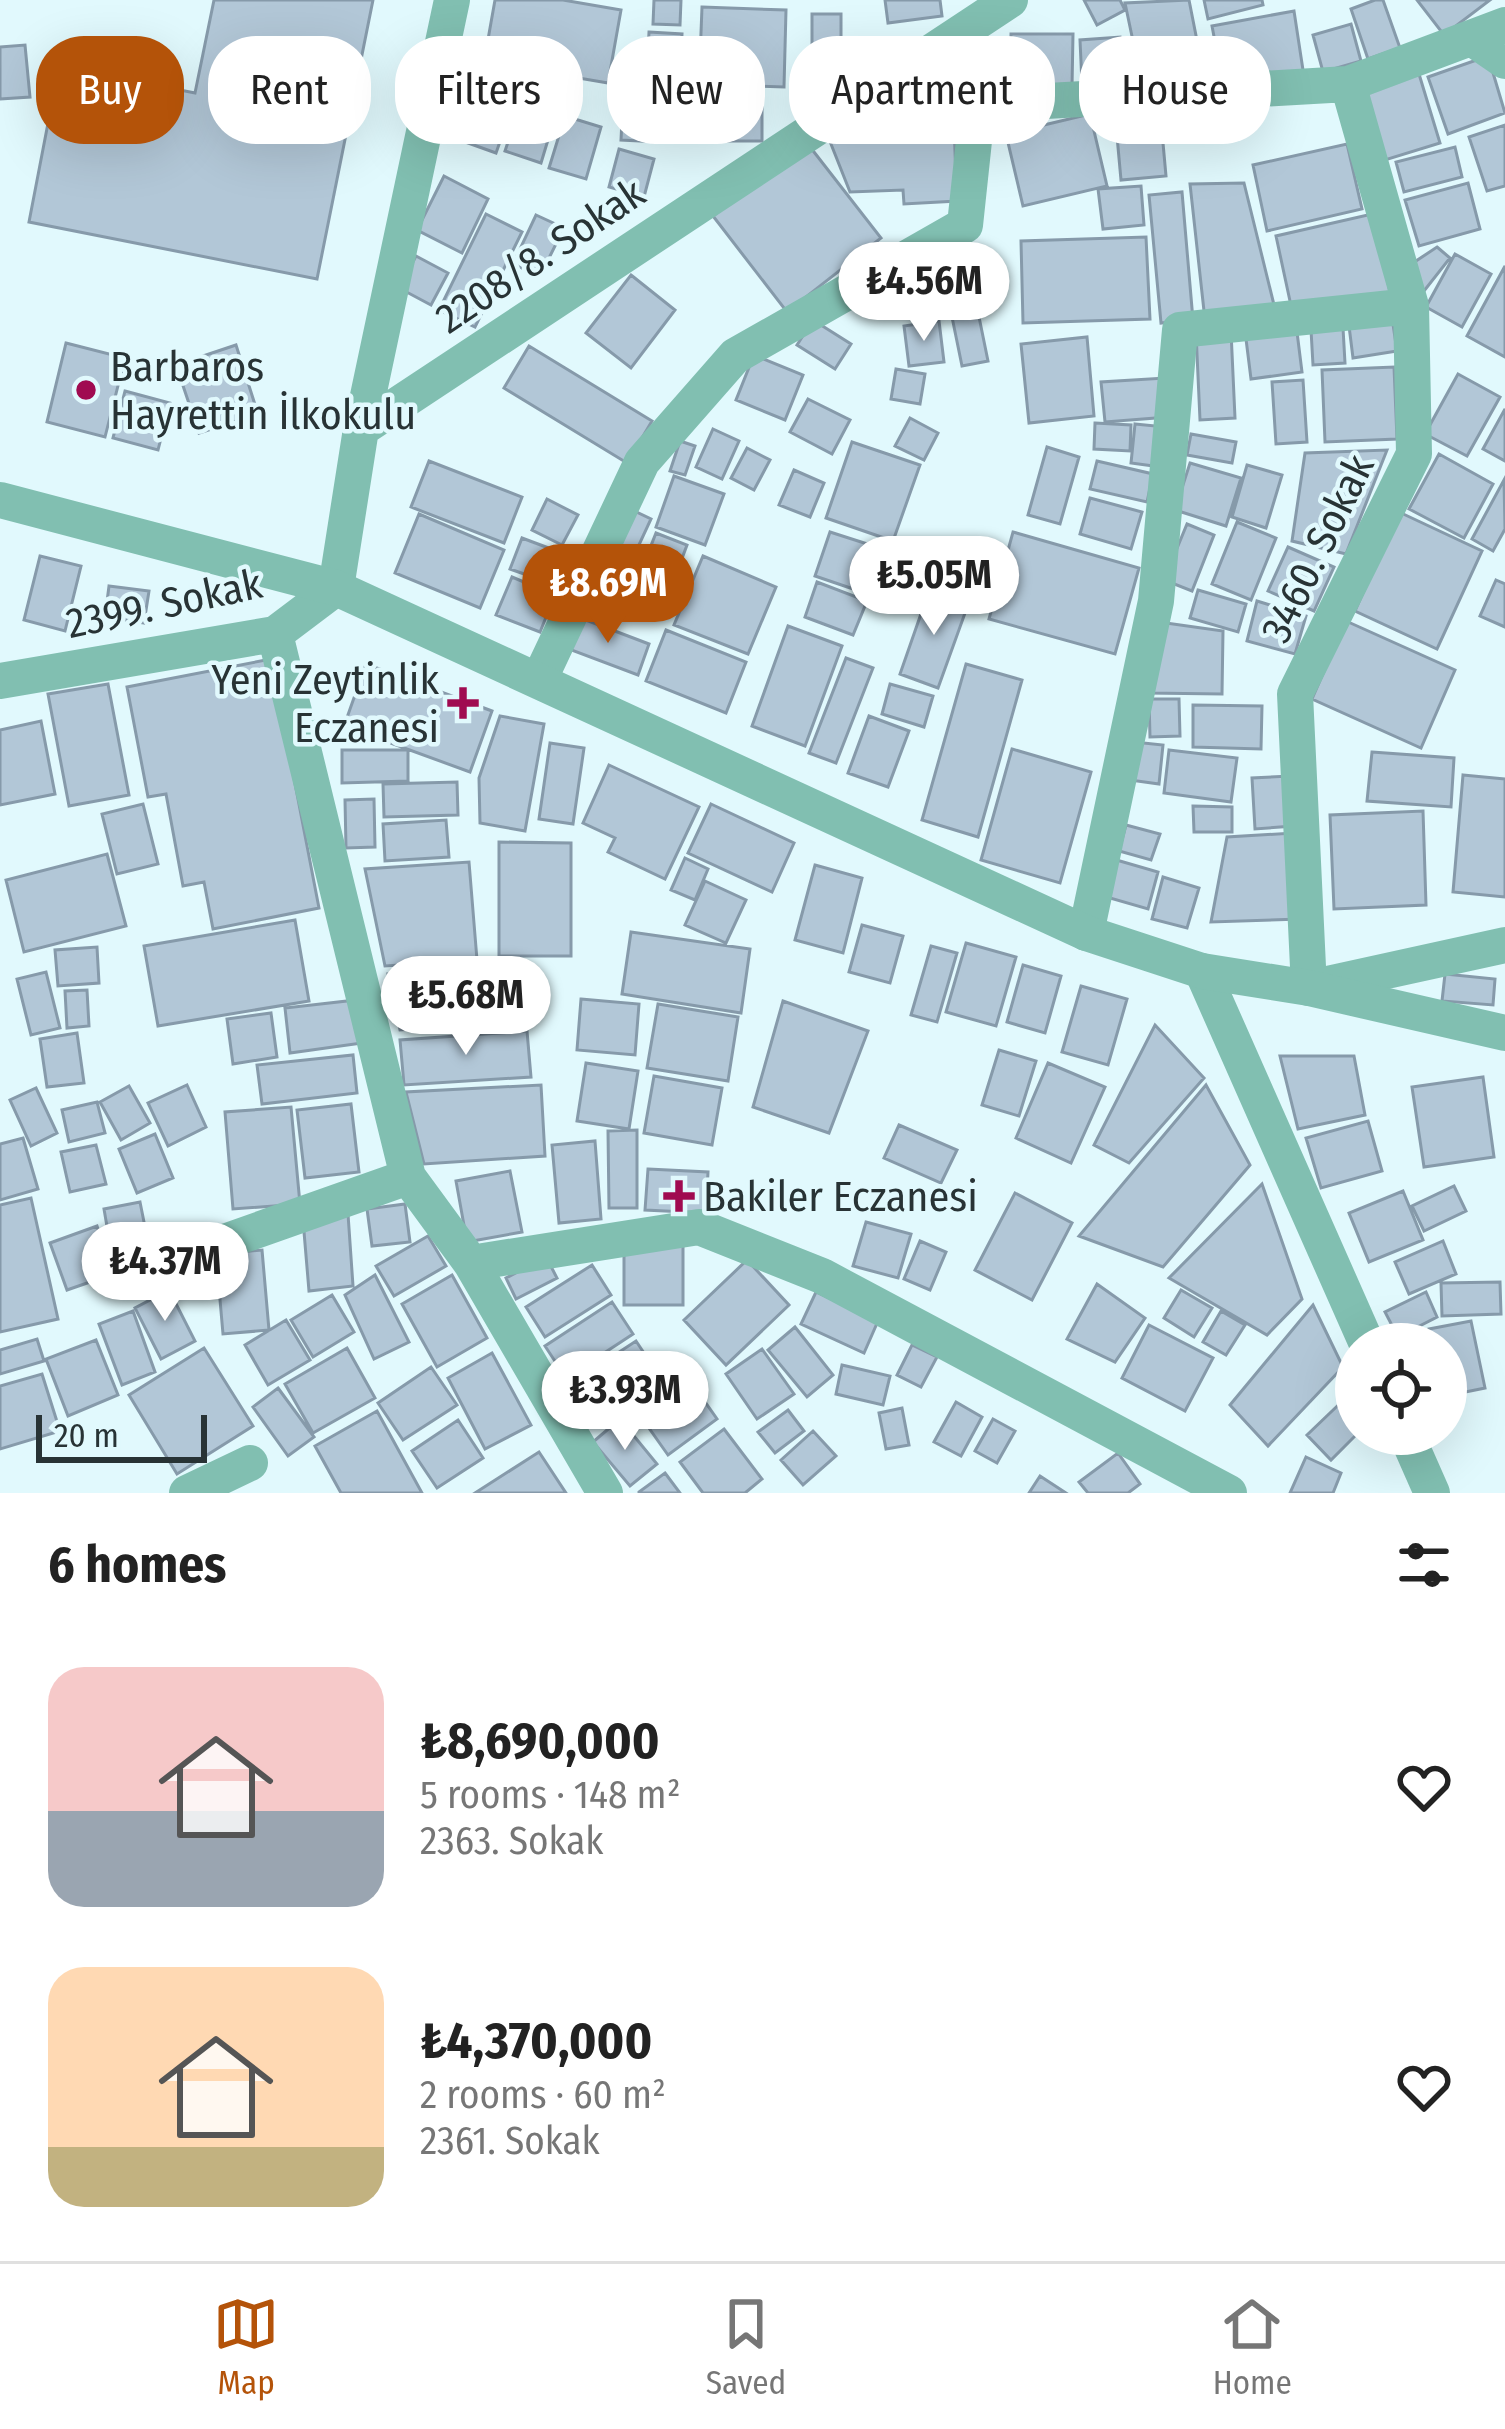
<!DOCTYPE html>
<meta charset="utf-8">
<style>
:root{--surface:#fff;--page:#f2f2f2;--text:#222;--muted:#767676;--line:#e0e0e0;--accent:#b45309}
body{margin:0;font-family:"Fira Sans Condensed",sans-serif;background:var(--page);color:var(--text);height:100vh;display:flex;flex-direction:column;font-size:45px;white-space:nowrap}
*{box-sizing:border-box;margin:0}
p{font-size:39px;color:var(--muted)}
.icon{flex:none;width:66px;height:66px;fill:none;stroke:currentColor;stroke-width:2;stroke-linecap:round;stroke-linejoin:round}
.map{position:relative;height:1493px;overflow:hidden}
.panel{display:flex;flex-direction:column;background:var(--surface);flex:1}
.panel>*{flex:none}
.top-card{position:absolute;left:36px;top:36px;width:1434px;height:108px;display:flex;gap:24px}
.tools{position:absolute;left:1335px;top:1323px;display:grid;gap:24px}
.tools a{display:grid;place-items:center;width:132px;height:132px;border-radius:50%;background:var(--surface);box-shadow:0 12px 48px #0002;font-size:60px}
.scale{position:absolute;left:36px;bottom:30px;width:171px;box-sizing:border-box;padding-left:12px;border:6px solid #283335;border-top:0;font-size:33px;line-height:42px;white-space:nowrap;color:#283335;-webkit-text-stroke:9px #e1f9fd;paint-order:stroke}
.price{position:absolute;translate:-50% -102px;padding:0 27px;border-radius:42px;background:#fff;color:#222;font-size:39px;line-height:78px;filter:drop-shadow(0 3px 6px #0008)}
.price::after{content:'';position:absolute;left:50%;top:72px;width:36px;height:27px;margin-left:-18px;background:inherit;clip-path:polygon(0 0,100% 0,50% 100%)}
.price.on{background:var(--accent);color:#fff}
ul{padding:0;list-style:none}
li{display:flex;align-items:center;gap:36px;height:300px;padding:0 48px}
li span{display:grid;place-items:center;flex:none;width:336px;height:240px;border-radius:36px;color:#555}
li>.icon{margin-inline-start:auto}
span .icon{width:144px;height:144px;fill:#fffc;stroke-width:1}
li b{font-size:51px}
h2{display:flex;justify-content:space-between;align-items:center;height:144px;padding:0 48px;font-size:51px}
.tag{padding:0 42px;border-radius:48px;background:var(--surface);box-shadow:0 12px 48px #0002;font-size:42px;line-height:108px}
.tag.on{background:var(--accent);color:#fff}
.tab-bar{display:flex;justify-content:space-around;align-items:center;height:168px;border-top:3px solid var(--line);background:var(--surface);font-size:33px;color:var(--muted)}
.tab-bar a{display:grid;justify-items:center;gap:6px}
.tab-bar .on{color:var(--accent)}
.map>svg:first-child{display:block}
</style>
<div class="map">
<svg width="1505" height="1493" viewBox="0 0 1505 1493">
<rect width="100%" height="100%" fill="#e1f9fd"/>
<path fill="#b2c7d7" stroke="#869aaa" stroke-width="3" d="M214 0H373L317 279 29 222 59 66 195 93Z
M495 0H563L621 10 608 83 484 62Z
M654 0H681L680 25 653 24Z
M885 0H940L942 16 888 23Z
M1084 0H1120L1125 10 1097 25Z
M1189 0 1203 71 1142 84 1125 3Z
M1204 0H1262L1263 5 1208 19Z
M1375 0H1383L1400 48 1368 59 1351 9Z
M1417 0H1490L1444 35Z
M702 7 786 10 784 87 699 84Z
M1294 11 1303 70 1223 84 1212 26Z
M812 14H841V60L812 59Z
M1351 24 1361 61 1323 72 1313 35Z
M649 32 682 34 680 75 647 73Z
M1011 34H1073L1072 87 1010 88Z
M1120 37 1122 83 1082 84 1080 40Z
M25 45 30 97 0 99V47Z
M1488 56 1505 113 1448 134 1428 77Z
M1419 74 1440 143 1385 160 1363 91Z
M518 79 545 84 539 116 512 111Z
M624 79 661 81 659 142 621 140Z
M678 87 721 91 717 128 674 124Z
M729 92H762V141H728Z
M471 105 508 119 496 153 457 139Z
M1160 110 1166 176 1121 180 1115 114Z
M1090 114 1107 186 1023 206 1006 134Z
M565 116 601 127 586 179 549 168Z
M516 118 551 130 541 163 505 151Z
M1505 125V186L1487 191 1469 137Z
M954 127 957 201 904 204 903 190 850 192 827 134Z
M807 143 881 238 787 312 713 216Z
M1347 144 1362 209 1267 231 1253 165Z
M1455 147 1462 177 1404 192 1396 162Z
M619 149 654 159 644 197 609 187Z
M444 176 488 199 462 253 417 230Z
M1244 183 1276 313 1205 320 1190 184Z
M1468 183 1480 229 1419 246 1405 200Z
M1141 186 1144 225 1103 229 1098 189Z
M1182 192 1193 320 1161 323 1149 195Z
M486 214 522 232 475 327 439 310Z
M1372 214 1390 292 1293 315 1276 236Z
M536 215 564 228 540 276 513 264Z
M1146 237 1150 319 1023 323 1021 241Z
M1437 247 1450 258 1424 291 1407 267Z
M1455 254 1491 274 1462 327 1426 307Z
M416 256 448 273 431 305 399 288Z
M933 265 949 298 909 318 892 285Z
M1505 266V357L1467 336Z
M631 275 675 310 631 368 586 333Z
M1391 311 1397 351 1353 358 1348 318Z
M978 312 988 361 962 366 952 317Z
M813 320 851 344 835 369 797 345Z
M939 321 944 362 909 366 904 326Z
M1343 328 1345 363 1313 365 1311 330Z
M1231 331 1235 418 1200 420 1196 332Z
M1297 332 1302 372 1251 379 1246 339Z
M1087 337 1094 416 1029 423 1021 344Z
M66 343 125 358 105 437 47 422Z
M236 345 258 414 199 433 176 365Z
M529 346 652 421 627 463 504 388Z
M754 355 803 375 785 420 736 400Z
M1394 367 1397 439 1325 442 1322 370Z
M896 369 925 374 920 404 891 399Z
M1458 374 1500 397 1467 456 1425 434Z
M1165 378 1168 417 1105 422 1101 382Z
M1303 380 1307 442 1276 444 1272 382Z
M125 391 170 403 158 450 113 438Z
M808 399 850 420 832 454 790 432Z
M1505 409V461L1483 449Z
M910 418 938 433 924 460 895 446Z
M1095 423 1131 425 1130 451 1094 449Z
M1135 424 1166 427 1161 467 1131 463Z
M713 429 739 441 722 479 696 467Z
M1191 434 1236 442 1232 463 1187 455Z
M680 441 695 446 685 475 670 471Z
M852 442 920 465 893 541 826 518Z
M1047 447 1079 457 1060 524 1028 515Z
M747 448 770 460 754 490 731 478Z
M1387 450 1346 554 1292 541 1305 453Z
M1439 454 1493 484 1464 538 1409 509Z
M429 461 522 497 504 543 411 507Z
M1097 461 1153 474 1147 502 1090 489Z
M1190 463 1241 478 1226 526 1175 510Z
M1247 465 1282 475 1266 528 1232 517Z
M794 470 824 483 810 517 779 505Z
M674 476 724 494 705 545 656 527Z
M1504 480 1505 529 1493 551 1472 539Z
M1090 498 1142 512 1131 549 1080 534Z
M547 499 578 515 562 545 532 530Z
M628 508 651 519 625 575 602 564Z
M1399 512 1482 551 1437 649 1355 611Z
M419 514 504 550 480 608 395 573Z
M1237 522 1276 538 1251 600 1212 584Z
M1187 524 1214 535 1192 591 1164 580Z
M830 532 883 549 868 594 815 576Z
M1013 532 1139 568 1115 654 989 619Z
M656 533 687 545 669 593 637 581Z
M522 538 554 550 544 581 510 569Z
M1288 547 1334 567 1314 611 1268 591Z
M40 556 81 566 65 631 24 620Z
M703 556 776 587 748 654 674 625Z
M512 577 555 595 540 632 496 615Z
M1496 580 1505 584V627L1480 616Z
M817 582 867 601 853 635 805 617Z
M109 586 149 591 144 623 105 617Z
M930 588 969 602 938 688 900 674Z
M1198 590 1246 604 1238 632 1190 618Z
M1257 601 1306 616 1295 654 1247 641Z
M578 617 649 644 638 675 566 648Z
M1346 621 1455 670 1421 748 1312 699Z
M1159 622 1223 631 1222 694 1147 693Z
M788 626 842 646 805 746 752 726Z
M666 630 746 662 726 713 646 681Z
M846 658 873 668 836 763 809 753Z
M271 659 319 908 213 929 204 882 183 886 166 794 148 797 127 687Z
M366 664 492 711 470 772 344 726Z
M966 664 1022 680 978 837 922 820Z
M108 684 129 795 69 806 48 694Z
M890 684 933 696 924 727 882 714Z
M1149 699H1179L1180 736 1150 737Z
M1193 705 1262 706 1261 749 1193 747Z
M500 716 544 724 525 831 480 823 479 778Z
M869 716 909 731 888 787 848 773Z
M41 721 55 794 0 805V730Z
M1134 742 1163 745 1159 784 1130 780Z
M550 743 584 748 573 824 539 819Z
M1012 749 1091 772 1060 883 981 860Z
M342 750H408V781L342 783Z
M1169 750 1237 758 1231 802 1164 793Z
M1372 752 1454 758 1451 807 1367 801Z
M609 765 699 807 665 879 608 852 615 838 583 823Z
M1463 775 1505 779V897L1453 892Z
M1290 776 1293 826 1255 829 1252 778Z
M457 782 458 815 384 817 383 784Z
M374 799 375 847 346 848 345 800Z
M143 804 158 864 117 874 102 814Z
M711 804 794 843 772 892 688 853Z
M1193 806 1232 807V832H1194Z
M1423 811 1426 905 1334 909 1330 815Z
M446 820 449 857 385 861 383 824Z
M1126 825 1160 834 1151 860 1119 851Z
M1293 833 1300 919 1211 922 1227 837Z
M499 842 571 843V956H499Z
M107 854 126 926 24 952 6 880Z
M685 858 708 869 695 900 671 890Z
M1113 859 1158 872 1148 909 1103 896Z
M469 862 477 960 385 966 365 869Z
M815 865 862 878 843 953 795 940Z
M1163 877 1199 888 1187 928 1152 919Z
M705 881 746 900 726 943 685 925Z
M295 920 309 1001 158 1026 144 946Z
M862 925 903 936 890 983 849 972Z
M631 932 750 949 741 1013 622 994Z
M966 943 1016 957 996 1026 946 1012Z
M931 946 957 953 937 1022 911 1015Z
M97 947 99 983 58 986 55 950Z
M531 964 535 1023 480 1026 476 967Z
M1023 965 1061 976 1045 1033 1007 1022Z
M467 969 471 1025 400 1030 388 974Z
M46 972 60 1028 31 1035 17 979Z
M1445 974 1495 979 1493 1005 1442 1001Z
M1081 986 1127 999 1108 1065 1062 1052Z
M87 990 89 1026 67 1028 65 991Z
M581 999 639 1004 635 1055 577 1050Z
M356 1000 362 1043 290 1053 285 1008Z
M783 1001 868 1031 829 1133 753 1107Z
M658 1004 738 1017 728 1081 647 1068Z
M271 1013 277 1057 233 1064 227 1019Z
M1155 1025 1204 1078 1129 1163 1094 1145Z
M527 1031 531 1077 404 1085 400 1040Z
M77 1033 84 1083 47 1087 40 1039Z
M999 1050 1036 1061 1019 1116 982 1105Z
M353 1055 357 1093 262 1104 257 1065Z
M1280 1056H1354L1365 1115 1298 1129Z
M586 1063 638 1071 629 1129 577 1121Z
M1048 1063 1105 1087 1071 1163 1016 1138Z
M654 1076 722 1088 712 1145 644 1133Z
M1483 1077 1494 1157 1424 1167 1412 1087Z
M187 1085 206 1127 168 1146 148 1103Z
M541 1085 545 1156 424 1164 406 1092Z
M1206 1085 1250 1165 1163 1267 1079 1236Z
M129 1086 150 1123 121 1140 100 1102Z
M36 1088 57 1133 31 1146 10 1100Z
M97 1102 105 1133 69 1142 62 1110Z
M351 1104 359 1172 305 1178 297 1110Z
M291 1107 300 1204 233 1209 225 1112Z
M1368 1121 1382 1171 1321 1188 1306 1138Z
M899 1125 957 1150 941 1183 884 1158Z
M637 1130V1208H609L608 1131Z
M155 1134 173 1178 137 1193 119 1149Z
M23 1138 38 1189 0 1200V1144Z
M595 1141 601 1219 559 1223 552 1145Z
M96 1145 106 1184 70 1192 61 1152Z
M648 1169 708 1172 706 1213 645 1210Z
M510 1171 522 1232 467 1242 456 1181Z
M1262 1184 1302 1299 1267 1335 1169 1278Z
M1454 1186 1466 1211 1424 1231 1412 1206Z
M1403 1191 1423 1240 1369 1262 1349 1213Z
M1015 1193 1072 1223 1032 1300 975 1270Z
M31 1198 58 1319 0 1332V1205Z
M140 1202 148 1242 111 1250 104 1209Z
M405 1204 410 1242 372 1246 367 1209Z
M348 1214 353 1286 309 1291 303 1220Z
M866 1222 911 1234 898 1278 853 1266Z
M97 1226 113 1274 67 1290 50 1243Z
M428 1236 446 1266 394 1296 376 1266Z
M920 1241 946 1252 930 1290 904 1279Z
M1443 1241 1456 1274 1409 1294 1395 1262Z
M624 1242H683V1305H624Z
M262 1250 269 1330 223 1334 216 1254Z
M546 1257 557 1278 516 1299 506 1278Z
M747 1260 789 1305 726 1365 684 1320Z
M592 1265 611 1295 545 1337 526 1307Z
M375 1275 409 1342 374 1359 345 1295Z
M452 1275 487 1338 437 1367 402 1304Z
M1500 1282 1501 1314 1442 1316 1441 1283Z
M1097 1284 1145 1318 1115 1362 1067 1339Z
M169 1290 195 1341 161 1359 135 1308Z
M1181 1290 1212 1308 1194 1337 1164 1318Z
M816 1292 878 1321 864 1353 801 1324Z
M1426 1292 1437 1317 1398 1337 1385 1312Z
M332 1295 354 1332 313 1357 291 1320Z
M612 1302 633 1334 566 1378 545 1346Z
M1313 1305 1343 1367 1268 1446 1230 1405Z
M133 1311 155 1372 122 1385 99 1324Z
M1221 1311 1245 1325 1226 1355 1203 1342Z
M286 1320 310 1360 268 1385 245 1345Z
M1471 1321 1485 1388 1446 1396V1344H1432L1429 1329Z
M1149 1325 1213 1358 1185 1411 1122 1378Z
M795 1327 833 1375 807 1397 768 1350Z
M37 1339 44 1361 0 1374V1350Z
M96 1340 118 1395 68 1416 46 1359Z
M636 1341 660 1377 597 1420 572 1383Z
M912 1345 937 1357 921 1387 897 1375Z
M204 1348 253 1426 177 1474 129 1395Z
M347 1348 375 1398 313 1433 285 1384Z
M762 1349 794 1394 757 1419 726 1374Z
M492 1353 531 1425 485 1449 448 1378Z
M842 1365 890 1376 883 1405 836 1394Z
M431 1367 457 1405 403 1440 378 1403Z
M682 1369 717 1419 668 1455 632 1404Z
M42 1374 60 1431 0 1449V1386Z
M278 1388 314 1437 288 1456 253 1407Z
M1355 1389 1357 1434 1331 1460 1307 1435Z
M956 1402 982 1417 961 1456 934 1442Z
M902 1408 909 1445 886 1449 879 1413Z
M788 1410 804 1431 775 1453 758 1432Z
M377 1411 422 1493H341L315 1446Z
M620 1419 657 1464 630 1486 593 1442Z
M993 1419 1015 1431 997 1463 975 1451Z
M458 1420 483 1458 437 1488 412 1451Z
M724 1429 762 1479 745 1493H703L680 1462Z
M813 1431 836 1456 803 1485 781 1460Z
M539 1452 566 1493H475Z
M1118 1453 1140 1484 1128 1493H1088L1079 1482Z
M1306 1457 1341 1473 1333 1493H1290Z
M665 1473 680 1493H639V1492Z
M1040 1476 1066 1493H1029Z"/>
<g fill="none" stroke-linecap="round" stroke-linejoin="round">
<path stroke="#81bfb1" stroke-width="36" d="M1473 39 1505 61
M1348 84 1411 306 1414 454 1295 694 1309 988 1505 945
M836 113 1348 84 1505 25
M361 429 1010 0
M275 634 408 1177 471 1263 605 1493
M540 678 642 462 735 356 965 225 978 103
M0 681 275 634 336 588 361 429 452 0
M1086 933 1156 601 1180 330 1411 306
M1202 971 1367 1344
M471 1263 699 1227 822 1276 1229 1493
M145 1270 408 1177
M1406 1434 1432 1493
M187 1493 250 1463"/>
<path stroke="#81bfb1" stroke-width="36" d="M0 500 336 588 1086 933 1202 971 1309 988 1505 1033"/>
</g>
<g fill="#a00b51" stroke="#e1f9fd" stroke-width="4.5">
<circle cx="86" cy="390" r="12"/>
<path d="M457 685h12v12h12v12h-12v12h-12v-12h-12v-12h12z"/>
<path d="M673 1178h12v12h12v12h-12v12h-12v-12h-12v-12h12z"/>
</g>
<g text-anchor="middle" stroke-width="9" stroke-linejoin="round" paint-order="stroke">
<g font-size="42" fill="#283335" stroke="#e1f9fd">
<text transform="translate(540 255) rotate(-34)" y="15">2208/8. Sokak</text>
<text transform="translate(1317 548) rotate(-64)" y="15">3460. Sokak</text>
<text transform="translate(164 603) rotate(-12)" y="15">2399. Sokak</text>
</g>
<g font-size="42" fill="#283335" stroke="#e1f9fd" text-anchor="start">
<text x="110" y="381">Barbaros<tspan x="110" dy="48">Hayrettin İlkokulu</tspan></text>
<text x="439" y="694" text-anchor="end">Yeni Zeytinlik<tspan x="439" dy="48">Eczanesi</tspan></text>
<text x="703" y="1211">Bakiler Eczanesi</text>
</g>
</g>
</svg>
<div class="tools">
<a><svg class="icon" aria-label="locate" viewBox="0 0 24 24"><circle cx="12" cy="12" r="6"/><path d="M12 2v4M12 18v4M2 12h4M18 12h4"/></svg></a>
</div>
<div class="scale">20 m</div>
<b class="price" style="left:924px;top:344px">₺4.56M</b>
<b class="price" style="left:934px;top:638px">₺5.05M</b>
<b class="price on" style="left:608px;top:646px">₺8.69M</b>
<b class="price" style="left:466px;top:1058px">₺5.68M</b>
<b class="price" style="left:165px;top:1324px">₺4.37M</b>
<b class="price" style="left:625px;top:1453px">₺3.93M</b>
<div class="top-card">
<a class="tag on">Buy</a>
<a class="tag">Rent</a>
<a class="tag">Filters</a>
<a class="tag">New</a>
<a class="tag">Apartment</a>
<a class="tag">House</a>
</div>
</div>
<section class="panel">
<h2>6 homes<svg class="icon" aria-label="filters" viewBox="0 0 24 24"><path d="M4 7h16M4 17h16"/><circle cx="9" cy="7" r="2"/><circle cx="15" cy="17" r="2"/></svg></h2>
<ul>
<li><span style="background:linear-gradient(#f6c9c9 60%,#9aa5b1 0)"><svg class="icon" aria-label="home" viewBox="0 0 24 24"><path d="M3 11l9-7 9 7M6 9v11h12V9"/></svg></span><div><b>₺8,690,000</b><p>5 rooms · 148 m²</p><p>2363. Sokak</p></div><svg class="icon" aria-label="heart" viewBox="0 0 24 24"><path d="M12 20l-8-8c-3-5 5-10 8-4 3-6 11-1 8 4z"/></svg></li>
<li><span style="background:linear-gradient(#ffd9b3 75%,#c2b280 0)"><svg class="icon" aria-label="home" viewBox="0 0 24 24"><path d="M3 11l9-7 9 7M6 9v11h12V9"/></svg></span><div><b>₺4,370,000</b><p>2 rooms · 60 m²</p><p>2361. Sokak</p></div><svg class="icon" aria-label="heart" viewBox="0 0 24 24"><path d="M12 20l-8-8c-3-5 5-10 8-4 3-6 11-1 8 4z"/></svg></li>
</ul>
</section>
<nav class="tab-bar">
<a class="on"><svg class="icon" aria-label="map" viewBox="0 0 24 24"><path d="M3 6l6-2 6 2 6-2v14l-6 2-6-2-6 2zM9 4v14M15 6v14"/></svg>Map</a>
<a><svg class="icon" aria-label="saved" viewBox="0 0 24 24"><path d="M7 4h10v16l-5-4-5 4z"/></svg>Saved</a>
<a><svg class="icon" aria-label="home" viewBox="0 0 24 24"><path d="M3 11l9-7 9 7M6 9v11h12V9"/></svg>Home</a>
</nav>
